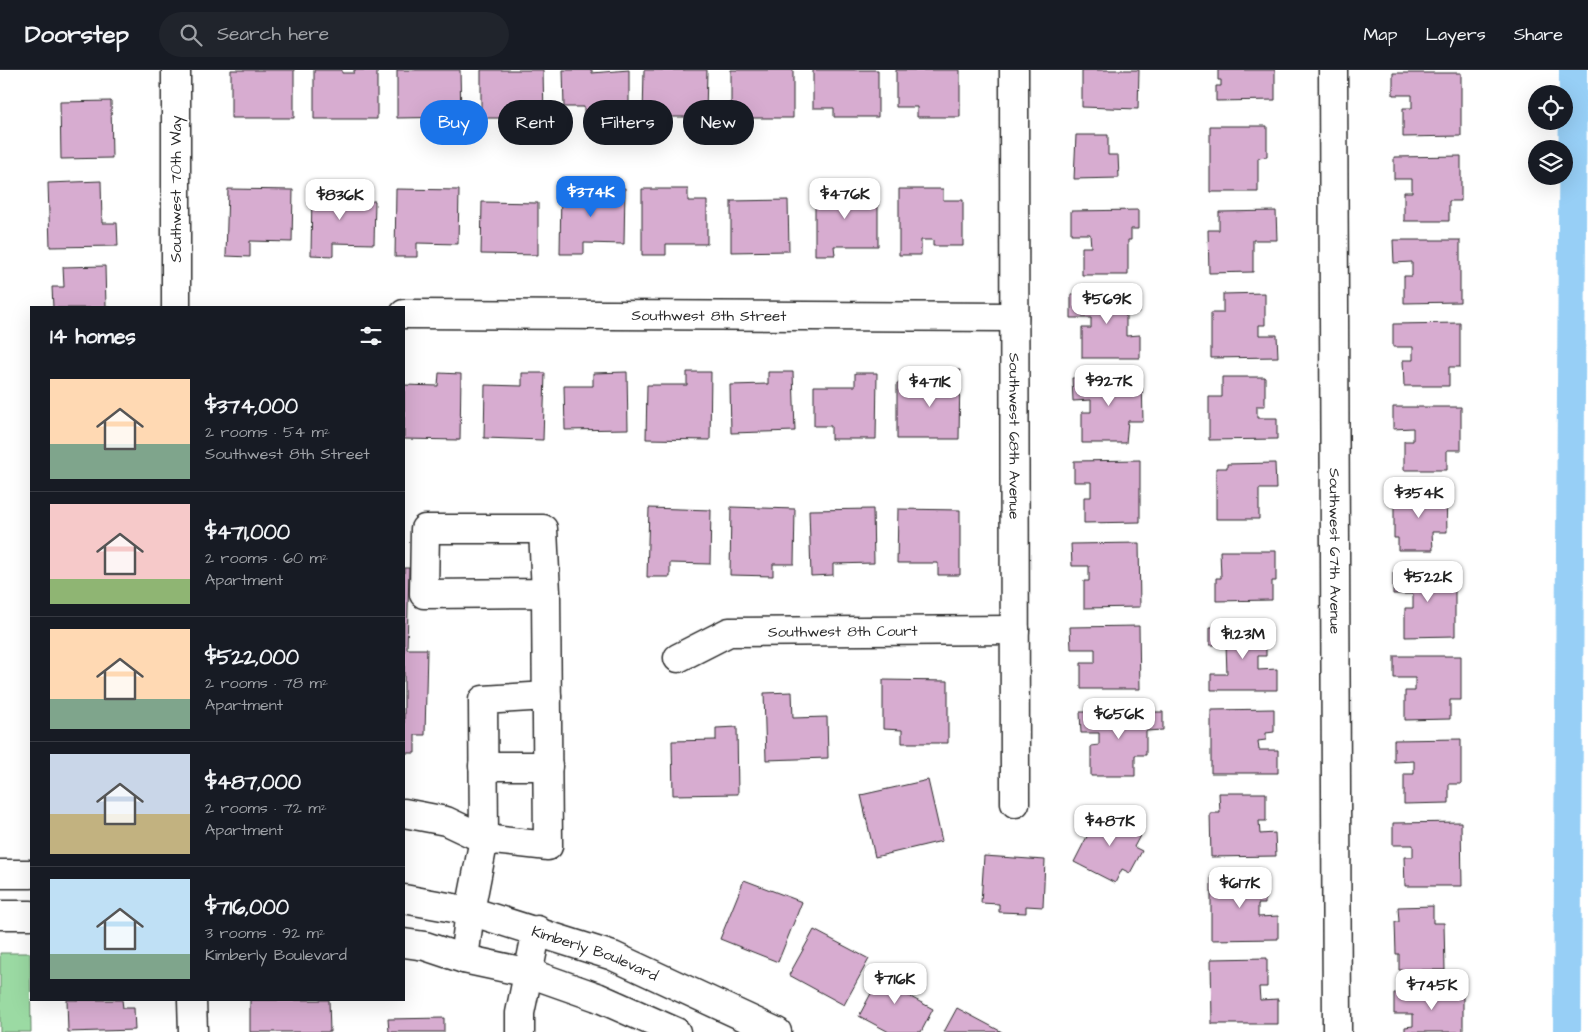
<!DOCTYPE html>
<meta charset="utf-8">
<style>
:root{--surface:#171b24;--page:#20242c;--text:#f1f3f6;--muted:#9ea1a6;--line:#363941;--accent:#1a73e8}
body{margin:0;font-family:"Architects Daughter",sans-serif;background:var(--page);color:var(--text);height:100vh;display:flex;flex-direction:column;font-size:19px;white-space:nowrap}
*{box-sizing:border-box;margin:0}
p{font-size:16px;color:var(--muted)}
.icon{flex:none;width:28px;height:28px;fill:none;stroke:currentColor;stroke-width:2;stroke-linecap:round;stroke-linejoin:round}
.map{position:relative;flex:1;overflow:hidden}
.drawer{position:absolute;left:30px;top:236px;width:375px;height:695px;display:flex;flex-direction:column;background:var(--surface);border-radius:0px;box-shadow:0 5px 20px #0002}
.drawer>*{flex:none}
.banner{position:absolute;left:420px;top:30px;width:475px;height:45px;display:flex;gap:10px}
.tools{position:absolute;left:1528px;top:15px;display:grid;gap:10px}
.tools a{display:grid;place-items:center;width:45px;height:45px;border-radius:50%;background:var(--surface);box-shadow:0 5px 20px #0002;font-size:25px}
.price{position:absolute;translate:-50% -42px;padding:0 11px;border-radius:10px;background:#fff;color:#222;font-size:16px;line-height:32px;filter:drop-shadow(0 1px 2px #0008)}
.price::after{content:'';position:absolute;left:50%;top:30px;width:15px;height:11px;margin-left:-8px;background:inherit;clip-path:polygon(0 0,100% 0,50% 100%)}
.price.on{background:var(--accent);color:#fff}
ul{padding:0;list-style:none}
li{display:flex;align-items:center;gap:15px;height:125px;padding:0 20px}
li+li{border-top:1px solid var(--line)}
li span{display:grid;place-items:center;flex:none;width:140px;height:100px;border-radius:0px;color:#555}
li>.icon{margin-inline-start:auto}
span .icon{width:60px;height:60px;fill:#fffc;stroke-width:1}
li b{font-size:21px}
h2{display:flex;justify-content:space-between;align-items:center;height:60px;padding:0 20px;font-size:21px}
.tag{padding:0 18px;border-radius:22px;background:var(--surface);box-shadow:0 5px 20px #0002;font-size:18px;line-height:45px}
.tag.on{background:var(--accent);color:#fff}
header{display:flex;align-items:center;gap:30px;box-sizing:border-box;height:70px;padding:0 25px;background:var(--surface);border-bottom:1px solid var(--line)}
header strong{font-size:24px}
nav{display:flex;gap:28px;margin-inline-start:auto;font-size:18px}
.search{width:350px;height:45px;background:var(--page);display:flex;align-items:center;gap:12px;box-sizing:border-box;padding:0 18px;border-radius:28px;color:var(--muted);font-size:19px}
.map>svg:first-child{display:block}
</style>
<header>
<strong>Doorstep</strong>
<div class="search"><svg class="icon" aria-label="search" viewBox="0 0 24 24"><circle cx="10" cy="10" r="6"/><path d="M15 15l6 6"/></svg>Search here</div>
<nav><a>Map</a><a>Layers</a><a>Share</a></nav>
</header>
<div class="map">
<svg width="1588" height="962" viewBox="0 0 1588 962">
<rect width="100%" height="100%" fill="#fff"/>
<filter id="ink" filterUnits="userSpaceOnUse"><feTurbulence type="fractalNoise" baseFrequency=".02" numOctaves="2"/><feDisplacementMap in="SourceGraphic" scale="10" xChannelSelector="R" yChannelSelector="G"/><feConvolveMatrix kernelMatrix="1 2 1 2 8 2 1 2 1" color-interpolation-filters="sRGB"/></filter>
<g filter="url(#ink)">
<path fill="#9bdaa3" stroke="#638267" d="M0 883H30L31 962H0Z"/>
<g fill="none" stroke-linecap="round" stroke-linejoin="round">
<path stroke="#97cff6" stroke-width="28" d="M1567 962 1573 0"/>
</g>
<path fill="#d7acd0" stroke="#2b2b2b" d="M231 0H294V48H231Z
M314 0H342V3H354V0H377V49H314Z
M397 0H460L461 47 397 48Z
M481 0H543L544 48H481Z
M563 0H592V3L629 0V48H584V37H564Z
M644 0H707L706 47H643Z
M731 0H793V48H731Z
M813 0H878V47H834V38H813Z
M896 0H960V47H917V37H896Z
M1082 0H1139L1138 39 1082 37Z
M1218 0H1275V30L1216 31V16H1221V10H1218Z
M1393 3H1461V66L1403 67V38H1412V25H1393Z
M111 31 112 88 61 89 60 32Z
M1210 56H1267V87L1258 88V122H1210Z
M1076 65H1108V85H1118L1119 108 1074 109Z
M1461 86V131H1449V151H1404V122H1412V109H1394V87Z
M101 111 102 153H117L118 176 50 177 48 113Z
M561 118H625L624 174 584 173V184H560Z
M228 119 293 120 292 172 250 171V187L226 186Z
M396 119 459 120 458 174 417 173V187H395Z
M642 119H688V131H707V174H666V185H642Z
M899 119H943V130H963V176H933V170H921V185H899Z
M312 120H355V131H375L374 174 333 173V186L311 185Z
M815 120H878V176H834L835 185H815Z
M788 130 789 181 731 182V131Z
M482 132 538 133V185L481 184Z
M1138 140V159H1131V170H1128V205H1082V177H1091L1090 164H1071V141Z
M1276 141 1277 170H1253V202L1209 203 1208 160H1219V142Z
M1393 170H1460V232L1404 233V206H1412V192L1394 193Z
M105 196 106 237 118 238H53L52 217H64L63 197Z
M1139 223V242H1126V266L1140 265V288H1082V258H1091V248H1071V224Z
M1265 223V255H1259V265H1277L1278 287 1211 288V243H1223V224Z
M1460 253V297H1449V316H1404L1403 290H1413V277H1393V254Z
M938 300H960L959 369H897V313L938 314Z
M627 302 628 359 565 360 564 316H593V303Z
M687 302H711L710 370 646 369 647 315H687Z
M768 302H793L795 361 731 363 730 315 768 314Z
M439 303 461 304 460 370 404 369V315L438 316Z
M522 303H545L543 370 484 368 485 315 522 316Z
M855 303H877L876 369H831V356H814V316H855Z
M1142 307 1143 351H1128L1126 373H1082V342H1091V330L1073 331 1072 308Z
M1222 307H1265V336H1257V348H1277V369L1209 370V327H1222Z
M1393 337H1461V380H1447V400H1404V371H1413V358L1393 359Z
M1140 390V452L1084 453V427H1091V412H1074V391Z
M1275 393 1276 419H1259V449H1216V398H1227V394Z
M1446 422 1447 462H1432L1433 480H1398V468H1394V435H1398L1397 423Z
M731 437 795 439 794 494H773V506L730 505Z
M649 438 711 440 710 494 670 493V507H647Z
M873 439 874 493 833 494V505L811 506 809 440Z
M898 439 960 440V505H938V493H897Z
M1139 473 1140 537 1084 538V511H1089V496H1072L1071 474Z
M1220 481H1276V511H1272V530L1216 531V508H1221Z
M404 498H409L407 579H427L425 665H415V683H404Z
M1393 503H1455V566L1405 567V538H1413V524H1393Z
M1139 556 1140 619H1081V593H1095V579H1071L1070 557Z
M1210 557H1266V586H1258V600L1277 599V620H1211V604H1227L1226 575H1210Z
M1394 586H1461V630H1450V649L1405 650V621H1415V608H1394Z
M883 610 948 611V673H902V660L883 659Z
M792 622 793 648 827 647 828 688 766 690 764 623Z
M1274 639V662L1266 663V670L1258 671 1259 680H1278V703H1211V640Z
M1080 642H1163V660L1146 661V685H1135V706H1091V676L1099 675V663H1081Z
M737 657 738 724 673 725 672 671 716 670V658Z
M1461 669V714H1449V733L1404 734V704H1414V691L1394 692V670Z
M928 710 942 771 875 787 861 725Z
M1219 723H1266V751H1259L1260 764 1275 763 1276 786 1211 787 1210 743H1220Z
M1101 739 1143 760 1134 777 1142 781 1130 803 1122 799 1115 813 1074 792Z
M1461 752 1462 816H1405L1404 787H1413V775H1393V753Z
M984 786 1045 790 1043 837 1026 836V843L999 842V834L981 833Z
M1211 806H1265V834H1258V847L1278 846V869L1211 870Z
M744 810 802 832 778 892 720 869Z
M1433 836V853H1444L1445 900H1399V884H1396L1395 852H1399L1398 837Z
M814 860 869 889 844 935 789 905Z
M1267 888V917H1259L1260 930 1278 929V954H1212L1211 889Z
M885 897 914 911 907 925 933 939 921 962H889L859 946Z
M1463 922V962H1405V957L1413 956V944H1394V923Z
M67 930H122L123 938H134L135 960 68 962Z
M250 930H329L330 962H250Z
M957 938 1002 962H944Z
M444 948V962H389L388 949Z"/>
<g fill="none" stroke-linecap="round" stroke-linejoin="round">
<defs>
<g id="minor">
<path d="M176 0V238"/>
<path id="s1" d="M1014 0 1015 733"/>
<path id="s2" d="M1333 0 1337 962"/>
<path id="s3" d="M404 244 1014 247"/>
<path id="s4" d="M678 588 729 562 1015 560"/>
<path d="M483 696H548"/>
<path d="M404 743 446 751 484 769 483 630 547 626"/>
<path d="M0 804H31"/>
<path id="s5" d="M404 829 470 841 613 886 777 962"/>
<path d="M0 845H31"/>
<path d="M404 873 425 876 464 889 529 903 597 927 676 962"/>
<path d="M464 889 470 841 484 769 548 776 546 523 543 459H425L424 524 546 523"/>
<path d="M192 930 193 962"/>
<path d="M520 962V943L537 860"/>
</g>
</defs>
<use href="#minor" stroke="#2b2b2b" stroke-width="31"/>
<use href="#minor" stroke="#fff" stroke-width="28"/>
</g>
</g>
<g text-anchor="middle" stroke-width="4" stroke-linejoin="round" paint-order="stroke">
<g font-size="15" fill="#2b2b2b" stroke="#fff">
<text transform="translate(176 119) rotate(-90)" y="5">Southwest 70th Way</text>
<text dy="5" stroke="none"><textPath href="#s3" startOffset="305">Southwest 8th Street</textPath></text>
<text dy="5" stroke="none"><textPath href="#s1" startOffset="366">Southwest 68th Avenue</textPath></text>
<text dy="5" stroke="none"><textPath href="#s2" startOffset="481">Southwest 67th Avenue</textPath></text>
<text dy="5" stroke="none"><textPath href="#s4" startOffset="171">Southwest 8th Court</textPath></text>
<text dy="5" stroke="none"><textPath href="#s5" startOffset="199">Kimberly Boulevard</textPath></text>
</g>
</g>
</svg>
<div class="tools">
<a><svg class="icon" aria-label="locate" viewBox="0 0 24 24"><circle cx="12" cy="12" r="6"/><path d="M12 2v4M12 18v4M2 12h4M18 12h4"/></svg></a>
<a><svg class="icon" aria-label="layers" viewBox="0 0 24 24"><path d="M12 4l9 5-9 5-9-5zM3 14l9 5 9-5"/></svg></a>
</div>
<b class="price on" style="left:591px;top:148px">$374K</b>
<b class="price" style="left:845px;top:150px">$476K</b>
<b class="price" style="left:340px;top:151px">$836K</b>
<b class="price" style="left:1107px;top:255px">$569K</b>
<b class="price" style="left:1109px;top:337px">$927K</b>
<b class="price" style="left:930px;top:338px">$471K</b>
<b class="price" style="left:1419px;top:449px">$354K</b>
<b class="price" style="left:1428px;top:533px">$522K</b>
<b class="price" style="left:1243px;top:590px">$1.23M</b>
<b class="price" style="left:1119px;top:670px">$656K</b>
<b class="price" style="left:1110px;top:777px">$487K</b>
<b class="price" style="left:1240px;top:839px">$617K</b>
<b class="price" style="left:895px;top:935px">$716K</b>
<b class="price" style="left:1432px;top:941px">$745K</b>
<div class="banner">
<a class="tag on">Buy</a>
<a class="tag">Rent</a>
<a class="tag">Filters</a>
<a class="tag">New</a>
</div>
<section class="drawer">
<h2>14 homes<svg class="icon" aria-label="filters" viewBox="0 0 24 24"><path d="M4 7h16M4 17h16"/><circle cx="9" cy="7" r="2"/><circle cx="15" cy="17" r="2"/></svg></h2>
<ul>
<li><span style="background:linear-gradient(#ffd9b3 65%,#7fa58c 0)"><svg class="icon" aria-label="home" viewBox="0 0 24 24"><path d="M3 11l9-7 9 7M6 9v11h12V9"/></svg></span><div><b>$374,000</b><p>2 rooms · 54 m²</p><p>Southwest 8th Street</p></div></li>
<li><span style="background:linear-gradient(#f6c9c9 75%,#8fb573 0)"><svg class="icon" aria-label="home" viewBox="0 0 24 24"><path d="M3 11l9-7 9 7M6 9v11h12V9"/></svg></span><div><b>$471,000</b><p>2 rooms · 60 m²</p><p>Apartment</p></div></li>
<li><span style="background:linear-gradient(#ffd9b3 70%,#7fa58c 0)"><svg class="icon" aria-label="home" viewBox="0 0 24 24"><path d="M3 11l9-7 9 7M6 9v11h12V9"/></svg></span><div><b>$522,000</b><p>2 rooms · 78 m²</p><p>Apartment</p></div></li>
<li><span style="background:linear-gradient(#c9d6e8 60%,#c2b280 0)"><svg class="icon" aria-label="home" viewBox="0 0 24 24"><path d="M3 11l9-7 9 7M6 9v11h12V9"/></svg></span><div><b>$487,000</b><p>2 rooms · 72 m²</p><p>Apartment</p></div></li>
<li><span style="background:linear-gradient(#bfe0f5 75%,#7fa58c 0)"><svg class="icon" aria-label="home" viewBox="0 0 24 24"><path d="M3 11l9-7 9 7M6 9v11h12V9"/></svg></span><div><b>$716,000</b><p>3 rooms · 92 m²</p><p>Kimberly Boulevard</p></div></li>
</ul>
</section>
</div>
